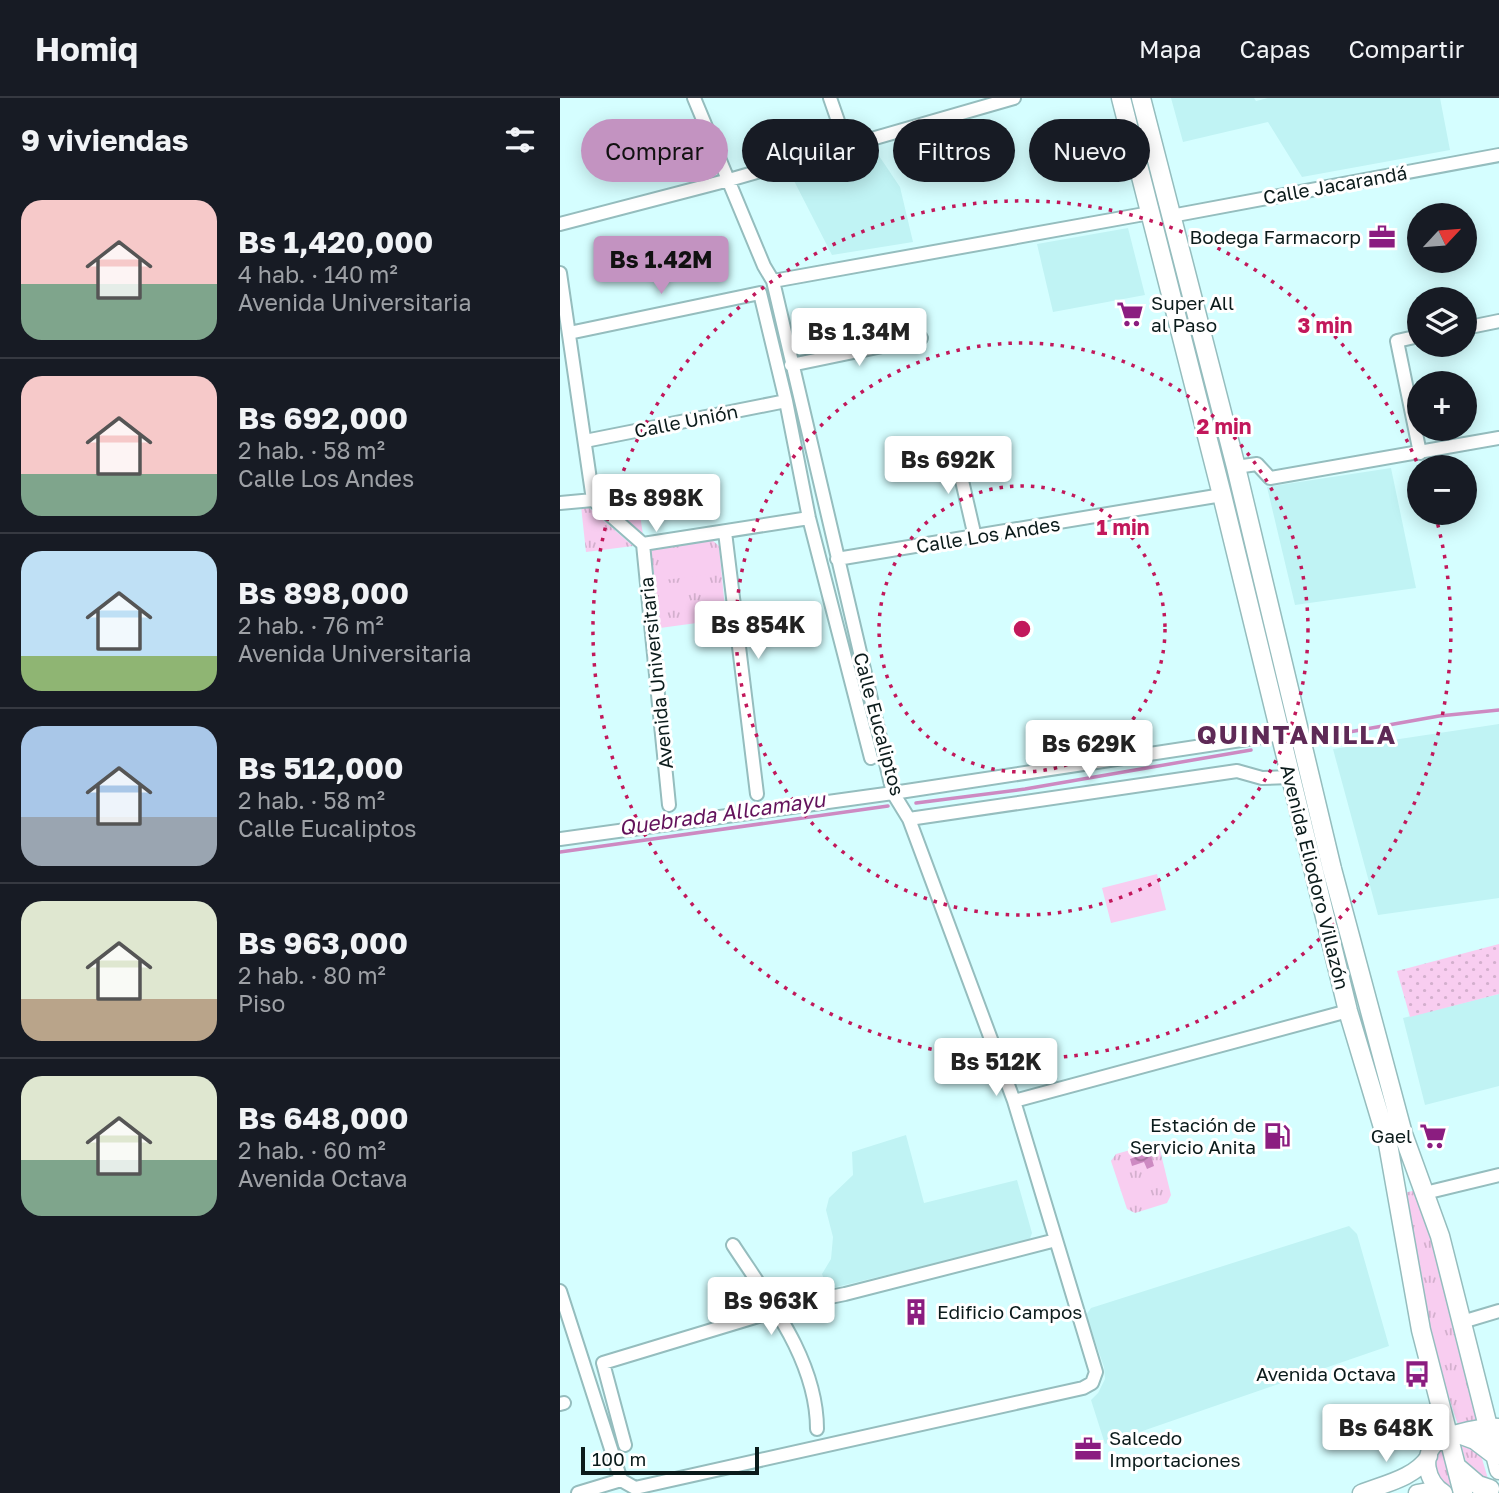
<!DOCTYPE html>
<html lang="es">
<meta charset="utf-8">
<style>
:root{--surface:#171b24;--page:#242831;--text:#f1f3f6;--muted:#9ea1a6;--line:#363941;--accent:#c393c1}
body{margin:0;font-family:"Golos Text",sans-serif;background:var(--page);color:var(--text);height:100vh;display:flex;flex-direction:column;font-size:26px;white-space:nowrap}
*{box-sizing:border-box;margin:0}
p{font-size:23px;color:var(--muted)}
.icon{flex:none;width:38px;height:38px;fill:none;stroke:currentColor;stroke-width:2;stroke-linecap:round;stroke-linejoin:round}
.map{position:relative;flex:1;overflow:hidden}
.drawer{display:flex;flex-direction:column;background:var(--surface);width:560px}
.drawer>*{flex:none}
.banner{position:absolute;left:21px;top:21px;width:665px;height:63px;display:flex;gap:14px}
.needle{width:46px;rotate:64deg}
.controls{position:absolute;left:847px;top:105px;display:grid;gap:14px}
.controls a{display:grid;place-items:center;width:70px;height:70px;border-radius:50%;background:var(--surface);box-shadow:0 4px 18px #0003;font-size:35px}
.scale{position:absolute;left:21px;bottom:18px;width:178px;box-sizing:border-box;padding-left:7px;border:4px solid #0b1b1b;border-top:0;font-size:19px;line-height:24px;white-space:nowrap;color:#0b1b1b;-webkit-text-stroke:5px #fff;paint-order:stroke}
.price{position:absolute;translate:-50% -60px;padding:0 16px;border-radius:7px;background:#fff;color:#222;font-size:23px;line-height:46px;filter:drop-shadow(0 2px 4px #0008)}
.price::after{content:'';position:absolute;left:50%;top:42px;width:21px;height:16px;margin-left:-10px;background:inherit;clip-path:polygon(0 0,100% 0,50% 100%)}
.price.current{background:var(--accent);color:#111}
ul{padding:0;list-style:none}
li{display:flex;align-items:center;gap:21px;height:175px;padding:0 21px}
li+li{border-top:2px solid var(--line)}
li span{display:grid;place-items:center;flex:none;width:196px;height:140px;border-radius:21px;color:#555}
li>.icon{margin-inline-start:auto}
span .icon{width:84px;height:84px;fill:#fffc;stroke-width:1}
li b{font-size:30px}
h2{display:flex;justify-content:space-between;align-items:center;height:84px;padding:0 21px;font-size:30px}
.tag{padding:0 24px;border-radius:32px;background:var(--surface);box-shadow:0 4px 18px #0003;font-size:24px;line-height:63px}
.tag.current{background:var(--accent);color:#111}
header{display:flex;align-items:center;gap:42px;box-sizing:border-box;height:98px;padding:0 35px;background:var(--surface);border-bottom:2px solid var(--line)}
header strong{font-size:33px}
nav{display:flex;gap:38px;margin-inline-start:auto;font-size:24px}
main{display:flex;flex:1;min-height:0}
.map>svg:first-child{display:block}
</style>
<header>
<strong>Homiq</strong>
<nav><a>Mapa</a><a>Capas</a><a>Compartir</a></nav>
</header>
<main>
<section class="drawer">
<h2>9 viviendas<svg class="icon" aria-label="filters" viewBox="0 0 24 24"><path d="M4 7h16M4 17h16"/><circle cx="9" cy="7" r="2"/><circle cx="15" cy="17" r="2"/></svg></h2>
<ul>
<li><span style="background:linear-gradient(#f6c9c9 60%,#7fa58c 0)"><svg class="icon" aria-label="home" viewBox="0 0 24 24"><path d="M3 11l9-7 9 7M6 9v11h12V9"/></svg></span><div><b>Bs 1,420,000</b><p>4 hab. · 140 m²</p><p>Avenida Universitaria</p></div></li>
<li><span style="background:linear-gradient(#f6c9c9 70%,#7fa58c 0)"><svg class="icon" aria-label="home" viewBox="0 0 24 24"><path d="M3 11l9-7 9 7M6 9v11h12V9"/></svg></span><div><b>Bs 692,000</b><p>2 hab. · 58 m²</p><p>Calle Los Andes</p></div></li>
<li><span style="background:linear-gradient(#bfe0f5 75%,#8fb573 0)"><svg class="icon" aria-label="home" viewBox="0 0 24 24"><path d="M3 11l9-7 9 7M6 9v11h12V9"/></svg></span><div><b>Bs 898,000</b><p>2 hab. · 76 m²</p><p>Avenida Universitaria</p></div></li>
<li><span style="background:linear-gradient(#a9c7e8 65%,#9aa5b1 0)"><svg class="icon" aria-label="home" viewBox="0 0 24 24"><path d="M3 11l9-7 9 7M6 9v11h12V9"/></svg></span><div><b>Bs 512,000</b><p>2 hab. · 58 m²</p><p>Calle Eucaliptos</p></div></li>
<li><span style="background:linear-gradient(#dfe7d0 70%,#b9a48a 0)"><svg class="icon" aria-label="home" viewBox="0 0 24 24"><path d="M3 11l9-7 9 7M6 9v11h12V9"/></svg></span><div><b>Bs 963,000</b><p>2 hab. · 80 m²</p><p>Piso</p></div></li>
<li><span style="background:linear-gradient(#dfe7d0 60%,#7fa58c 0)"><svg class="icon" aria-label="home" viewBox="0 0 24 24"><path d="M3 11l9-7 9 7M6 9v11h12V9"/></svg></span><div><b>Bs 648,000</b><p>2 hab. · 60 m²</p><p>Avenida Octava</p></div></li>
</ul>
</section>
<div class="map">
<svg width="939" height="1395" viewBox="0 0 939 1395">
<defs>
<pattern id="grass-tufts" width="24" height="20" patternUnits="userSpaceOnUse" patternTransform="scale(1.75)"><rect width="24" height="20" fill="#f8cdf0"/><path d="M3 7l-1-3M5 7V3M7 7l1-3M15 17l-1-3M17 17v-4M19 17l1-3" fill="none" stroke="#d3afcd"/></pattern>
<pattern id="park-dots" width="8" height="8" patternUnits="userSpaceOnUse" patternTransform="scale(1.75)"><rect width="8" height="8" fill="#f8cdf0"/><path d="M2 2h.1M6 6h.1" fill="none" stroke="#d3afcd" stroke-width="1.8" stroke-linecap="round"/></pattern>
<pattern id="water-waves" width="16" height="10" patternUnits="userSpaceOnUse" patternTransform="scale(1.75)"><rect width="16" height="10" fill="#cd8ac2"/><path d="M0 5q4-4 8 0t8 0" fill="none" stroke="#a5709d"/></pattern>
</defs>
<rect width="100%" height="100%" fill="#d5feff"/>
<path fill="#c0f3f4" d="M611 0H694L696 3 708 0H880L890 52 742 79 708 24 623 44Z
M313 49 340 89 353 144 272 157 230 75Z
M568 130 585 197 493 214 477 146Z
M831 370 856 490 735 507 707 389Z
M939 626V800L818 817 773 651Z
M939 896V988L865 1007 843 920Z
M346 1037 364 1105 457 1082 472 1135 469 1143 268 1191 262 1176 271 1161 273 1139 266 1112 269 1100 293 1077 292 1054Z
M789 1128 797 1136 829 1248 545 1346 531 1302 538 1295 545 1281 544 1269 526 1217 531 1210Z"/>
<path fill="url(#grass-tufts)" d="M76 389 83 437 40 395Z
M21 408 28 409 73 448 26 454Z
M152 442 159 448 166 521 100 530 91 452Z
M592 1046 600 1052 611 1097 607 1105 575 1115 567 1111 551 1063 556 1056Z
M856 1092 879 1161 920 1322 898 1327 874 1254 844 1095Z
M901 1345 920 1354 929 1384C909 1377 905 1364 901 1345Z
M883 1350 894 1393 886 1390 874 1375 876 1359Z"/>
<path fill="url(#park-dots)" d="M939 846V896L850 919 837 873Z"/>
<path fill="#f8cdf0" d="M150 449 153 476 104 482 101 455Z
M597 776 606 812 551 825 542 790Z"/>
<path fill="url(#water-waves)" d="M590 1054 594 1068 587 1071 584 1064 572 1068 570 1061Z"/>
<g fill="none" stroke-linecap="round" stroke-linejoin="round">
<path stroke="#cd8ac2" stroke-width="3.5" d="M761 639 879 618 939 612
M356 705 465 691 691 652
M0 754 328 708"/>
<defs>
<path id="minor" d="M270 0 287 49
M611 118 939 57
M0 126 169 82 454 0
M0 175 33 402 83 446 109 707
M213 183 590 115
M905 230 939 223
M9 235 200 195 226 303 249 420 311 660
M859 238 837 243 860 355
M231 267 361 240
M25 343 226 303
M394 348 415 439
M676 369 697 366 710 380 939 340
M0 405 33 402
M165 434 197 696
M83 446 249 420
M277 461 662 397
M349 721 677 673 702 680 730 679
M0 741 333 695 721 636
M454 1003 788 913
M865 1095 939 1077
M173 1147C209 1202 257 1263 257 1331
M0 1193 61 1382 75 1390 523 1290 532 1285 536 1274 454 1003 349 721 333 695 213 183 204 168 134 0
M902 1224 939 1213
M0 1306 4 1305
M65 1347 43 1265 205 1216 215 1210 285 1196 496 1142
M18 1395 61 1382"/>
<path id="major" d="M801 1395C824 1386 855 1380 869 1358
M857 1395 868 1393 882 1394
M884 1395C867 1385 859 1356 879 1343 890 1335 926 1327 939 1329"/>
<path id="highway" d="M561 0 662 397 788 913 828 1046 861 1232 903 1395
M581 0 676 369 772 771 843 1036 880 1138 939 1372
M899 1336 915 1342 936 1358
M897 1369 918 1387 930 1391"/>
</defs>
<use href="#minor" stroke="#95bdbe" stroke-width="16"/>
<use href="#major" stroke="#95bdbe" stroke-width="19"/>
<use href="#highway" stroke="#95bdbe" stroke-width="21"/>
<use href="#minor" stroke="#fff" stroke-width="12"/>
<use href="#major" stroke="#fff" stroke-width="16"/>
<use href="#highway" stroke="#fff" stroke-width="18"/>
</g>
<g fill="none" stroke="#c2185b" stroke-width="3.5" stroke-dasharray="3.5 7">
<circle cx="462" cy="531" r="143"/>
<circle cx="462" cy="531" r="286"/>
<path d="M875 416A429 429 0 1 1 858 367"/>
</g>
<defs>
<symbol id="office-bare" viewBox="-9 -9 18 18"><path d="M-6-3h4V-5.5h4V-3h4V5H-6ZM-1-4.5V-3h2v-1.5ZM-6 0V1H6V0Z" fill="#8b1d80" stroke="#fff" stroke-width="2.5" paint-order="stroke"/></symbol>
<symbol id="supermarket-bare" viewBox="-9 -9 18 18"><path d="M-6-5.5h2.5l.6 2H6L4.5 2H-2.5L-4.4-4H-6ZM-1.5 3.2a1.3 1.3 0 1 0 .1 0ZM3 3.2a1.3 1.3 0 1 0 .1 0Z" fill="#8b1d80" stroke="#fff" stroke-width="2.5" paint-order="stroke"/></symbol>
<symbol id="fuel-bare" viewBox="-9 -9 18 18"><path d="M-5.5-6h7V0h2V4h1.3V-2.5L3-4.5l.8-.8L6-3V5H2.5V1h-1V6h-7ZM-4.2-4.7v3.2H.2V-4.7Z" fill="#8b1d80" stroke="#fff" stroke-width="2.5" paint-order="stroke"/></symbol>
<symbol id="building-bare" viewBox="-9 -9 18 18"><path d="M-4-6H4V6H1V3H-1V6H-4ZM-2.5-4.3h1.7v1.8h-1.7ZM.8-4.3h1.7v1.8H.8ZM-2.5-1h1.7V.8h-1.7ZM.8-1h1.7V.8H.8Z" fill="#8b1d80" stroke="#fff" stroke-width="2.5" paint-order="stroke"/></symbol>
<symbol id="bus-bare" viewBox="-9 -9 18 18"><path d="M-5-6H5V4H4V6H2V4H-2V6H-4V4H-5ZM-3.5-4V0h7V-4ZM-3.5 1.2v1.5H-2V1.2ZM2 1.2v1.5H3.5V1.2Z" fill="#8b1d80" stroke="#fff" stroke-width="2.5" paint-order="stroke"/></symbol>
</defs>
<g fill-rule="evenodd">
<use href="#office-bare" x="803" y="120" width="38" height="38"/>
<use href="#supermarket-bare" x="551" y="197" width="38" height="38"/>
<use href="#fuel-bare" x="698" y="1019" width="38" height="38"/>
<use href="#supermarket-bare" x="854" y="1019" width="38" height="38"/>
<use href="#building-bare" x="337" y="1195" width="38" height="38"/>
<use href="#bus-bare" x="838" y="1257" width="38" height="38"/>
<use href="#office-bare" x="509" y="1332" width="38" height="38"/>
</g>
<g text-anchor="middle" stroke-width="6" stroke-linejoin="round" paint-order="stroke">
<g font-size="19" fill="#0b1b1b" stroke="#fff">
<text transform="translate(775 87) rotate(-10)" y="7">Calle Jacarandá</text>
<text transform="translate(126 323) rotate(-11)" y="7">Calle Unión</text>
<text transform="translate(428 437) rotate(-9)" y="7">Calle Los Andes</text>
<text transform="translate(96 575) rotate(-96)" y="7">Avenida Universitaria</text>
<text transform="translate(319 626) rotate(75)" y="7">Calle Eucaliptos</text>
<text transform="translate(755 779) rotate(76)" y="7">Avenida Eliodoro Villazón</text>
</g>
<g font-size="19" fill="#0b1b1b" stroke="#fff" text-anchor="end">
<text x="801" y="146">Bodega Farmacorp</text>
<text x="591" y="212" text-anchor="start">Super All<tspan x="591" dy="22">al Paso</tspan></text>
<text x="696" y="1034">Estación de<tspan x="696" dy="22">Servicio Anita</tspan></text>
<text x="852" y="1045">Gael</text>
<text x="377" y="1221" text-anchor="start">Edificio Campos</text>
<text x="836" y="1283">Avenida Octava</text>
<text x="549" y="1347" text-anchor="start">Salcedo<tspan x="549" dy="22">Importaciones</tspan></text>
</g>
<g font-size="21" font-style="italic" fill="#63125b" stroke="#fff">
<text transform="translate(162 716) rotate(-8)" y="7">Quebrada Allcamayu</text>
</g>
<g font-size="26" font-weight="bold" letter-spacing="2" fill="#5e2956" stroke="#fff">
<text x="737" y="646">QUINTANILLA</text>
</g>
</g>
<circle cx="462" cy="531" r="10" fill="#c2185b" stroke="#fff" stroke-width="3.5"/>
<g font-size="21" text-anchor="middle" font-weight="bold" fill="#c2185b" stroke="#fff" stroke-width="6" stroke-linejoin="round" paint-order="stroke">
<text x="765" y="235">3 min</text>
<text x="664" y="336">2 min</text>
<text x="563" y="437">1 min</text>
</g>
</svg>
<div class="controls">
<a><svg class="needle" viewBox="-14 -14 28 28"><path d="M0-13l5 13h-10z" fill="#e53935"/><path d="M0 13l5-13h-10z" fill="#9ea1a6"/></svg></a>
<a><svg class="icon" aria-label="layers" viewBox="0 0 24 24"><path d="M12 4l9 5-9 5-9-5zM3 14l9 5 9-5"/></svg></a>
<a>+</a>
<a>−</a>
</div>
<div class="scale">100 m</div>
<b class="price current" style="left:101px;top:198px">Bs 1.42M</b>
<b class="price" style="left:299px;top:270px">Bs 1.34M</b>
<b class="price" style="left:388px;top:398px">Bs 692K</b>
<b class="price" style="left:96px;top:436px">Bs 898K</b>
<b class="price" style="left:198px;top:563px">Bs 854K</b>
<b class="price" style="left:529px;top:682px">Bs 629K</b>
<b class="price" style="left:436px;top:1000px">Bs 512K</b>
<b class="price" style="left:211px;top:1239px">Bs 963K</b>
<b class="price" style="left:826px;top:1366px">Bs 648K</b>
<div class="banner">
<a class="tag current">Comprar</a>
<a class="tag">Alquilar</a>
<a class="tag">Filtros</a>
<a class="tag">Nuevo</a>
</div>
</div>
</main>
